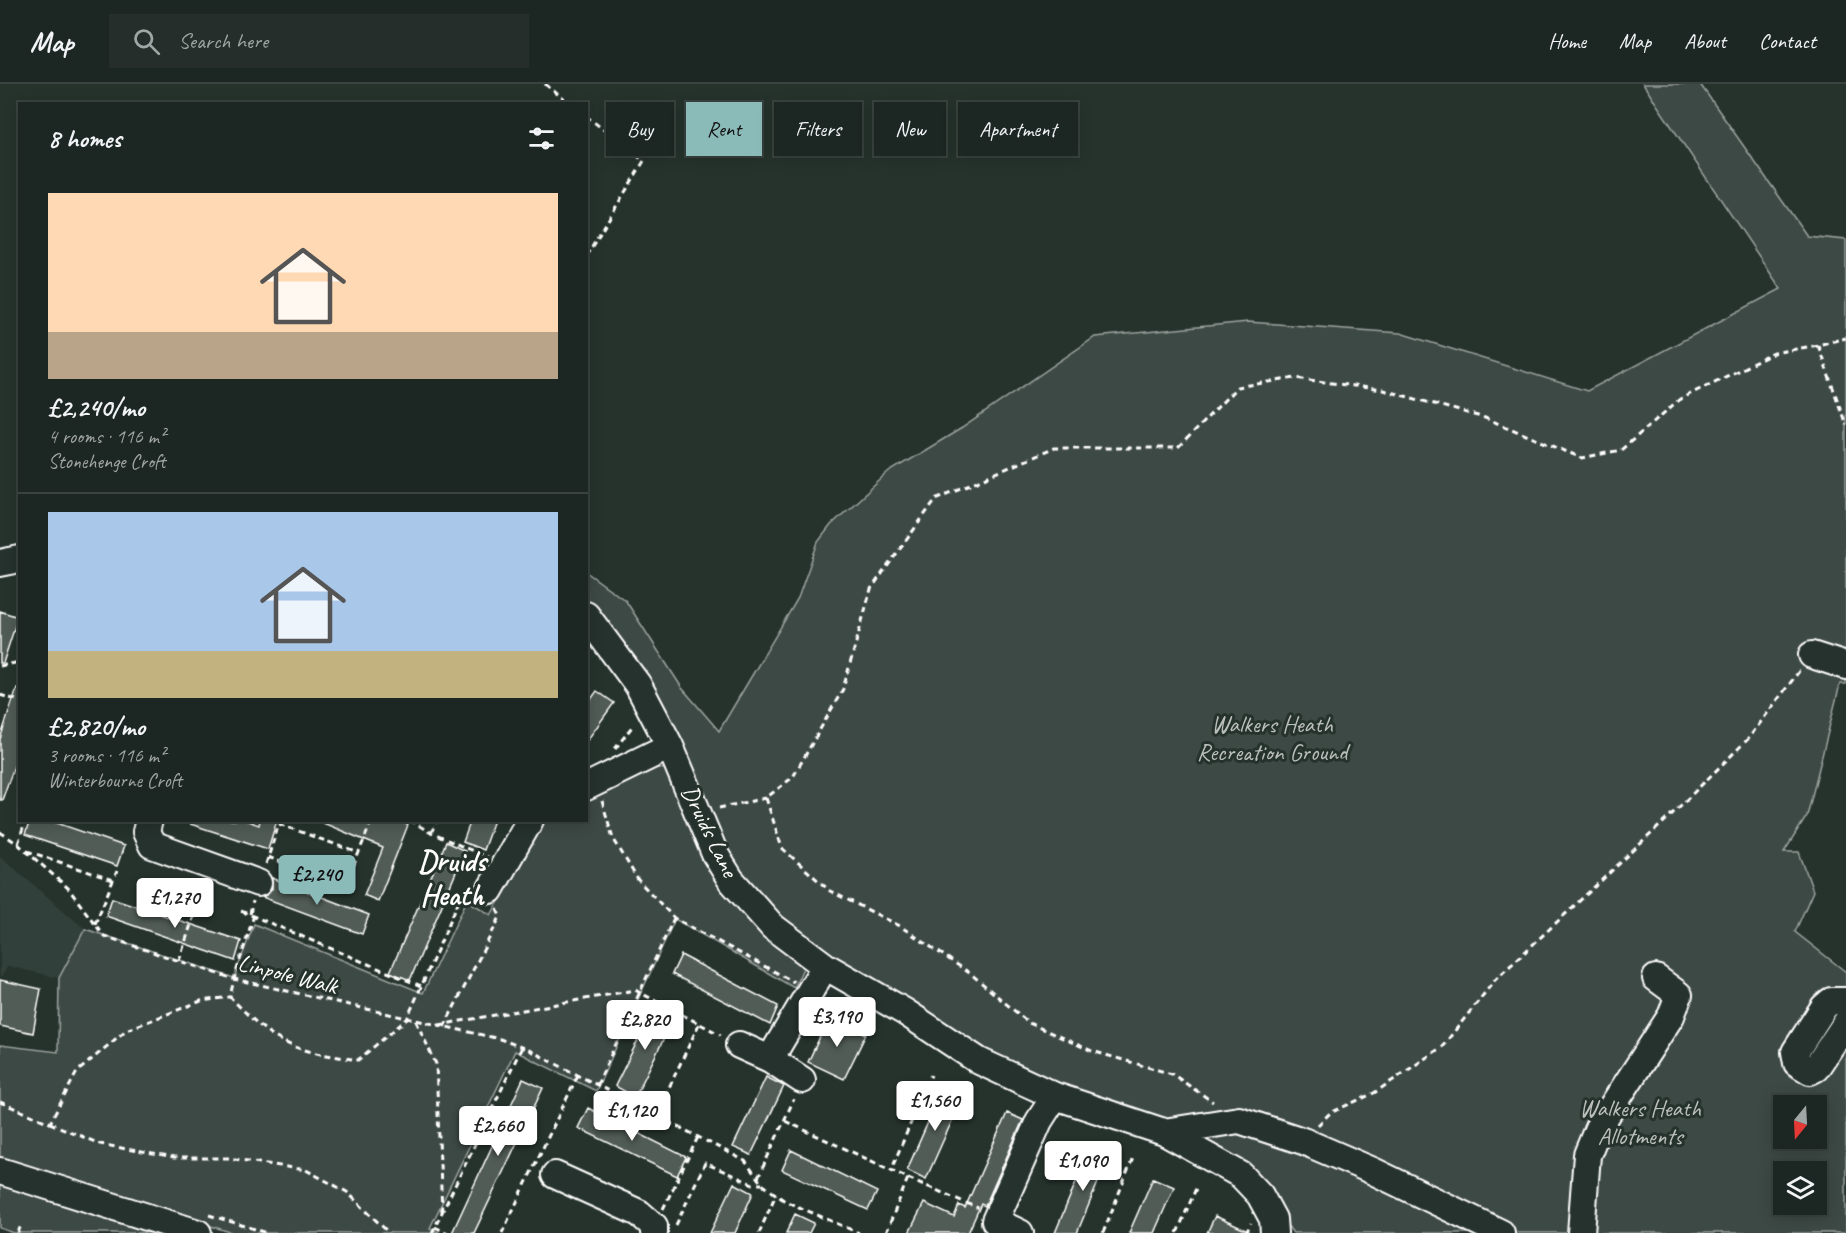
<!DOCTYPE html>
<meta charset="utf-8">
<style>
:root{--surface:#1c2622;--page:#252e2a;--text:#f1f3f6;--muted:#a0a5a5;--line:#3a4340;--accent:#8bbbb9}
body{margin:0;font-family:Caveat,sans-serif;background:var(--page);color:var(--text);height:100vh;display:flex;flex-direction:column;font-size:22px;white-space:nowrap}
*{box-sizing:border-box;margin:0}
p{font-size:20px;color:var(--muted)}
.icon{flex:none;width:33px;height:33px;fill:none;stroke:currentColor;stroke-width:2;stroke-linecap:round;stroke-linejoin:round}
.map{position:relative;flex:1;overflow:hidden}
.details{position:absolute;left:18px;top:18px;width:570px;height:720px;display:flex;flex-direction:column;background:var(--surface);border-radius:0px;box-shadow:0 3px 15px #0003,0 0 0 2px var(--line)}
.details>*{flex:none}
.top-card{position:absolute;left:606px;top:18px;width:570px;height:54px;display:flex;gap:12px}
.needle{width:39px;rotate:198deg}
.buttons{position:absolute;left:1773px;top:1011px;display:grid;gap:12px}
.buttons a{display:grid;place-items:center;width:54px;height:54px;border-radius:0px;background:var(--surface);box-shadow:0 3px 15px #0003,0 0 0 2px var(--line);font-size:30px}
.price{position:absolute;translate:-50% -51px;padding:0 14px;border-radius:6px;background:#fff;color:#222;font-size:20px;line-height:39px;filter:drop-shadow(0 2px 3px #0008)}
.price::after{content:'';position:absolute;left:50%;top:36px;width:18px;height:14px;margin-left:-9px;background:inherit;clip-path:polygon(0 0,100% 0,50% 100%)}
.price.selected{background:var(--accent);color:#111}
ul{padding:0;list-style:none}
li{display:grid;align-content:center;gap:12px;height:318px;padding:0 30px}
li+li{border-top:2px solid var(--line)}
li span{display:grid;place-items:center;height:186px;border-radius:0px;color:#555}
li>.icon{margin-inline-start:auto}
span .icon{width:108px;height:108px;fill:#fffc;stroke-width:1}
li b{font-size:26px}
h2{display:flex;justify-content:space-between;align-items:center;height:72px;padding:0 30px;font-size:26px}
.tag{padding:0 21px;border-radius:0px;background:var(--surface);box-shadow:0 3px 15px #0003,0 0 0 2px var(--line);font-size:21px;line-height:54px}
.tag.selected{background:var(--accent);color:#111}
header{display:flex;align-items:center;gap:36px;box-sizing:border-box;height:84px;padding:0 30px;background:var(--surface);border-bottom:2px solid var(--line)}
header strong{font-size:28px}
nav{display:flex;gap:33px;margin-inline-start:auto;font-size:21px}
.search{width:420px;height:54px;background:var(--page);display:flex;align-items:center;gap:15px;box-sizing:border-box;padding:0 21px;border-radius:0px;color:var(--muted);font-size:22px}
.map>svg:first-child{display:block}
</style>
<header>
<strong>Map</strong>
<div class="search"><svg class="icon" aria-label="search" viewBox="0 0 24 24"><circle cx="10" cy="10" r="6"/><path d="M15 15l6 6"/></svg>Search here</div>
<nav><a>Home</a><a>Map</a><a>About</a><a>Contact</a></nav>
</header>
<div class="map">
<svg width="1846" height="1149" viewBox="0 0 1846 1149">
<rect width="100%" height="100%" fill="#26332d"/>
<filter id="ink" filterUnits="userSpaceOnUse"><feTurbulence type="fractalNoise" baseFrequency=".0167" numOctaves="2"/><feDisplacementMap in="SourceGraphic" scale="12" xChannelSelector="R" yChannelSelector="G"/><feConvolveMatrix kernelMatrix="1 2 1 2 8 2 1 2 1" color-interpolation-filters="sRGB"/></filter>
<g filter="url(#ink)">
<path fill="#333f3a" d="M0 772 85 845 59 894 8 882 0 894Z"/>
<path fill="#3e4944" stroke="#9ea4a2" stroke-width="1.5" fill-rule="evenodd" d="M1643 0H1700L1807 152 1846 156V600H1840L1807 732 1784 768H1799L1813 807 1795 848 1846 888V1149H1293L1245 1085 984 971 773 833 731 784 681 663 614 545 587 522 586 488 626 517 682 604 719 647 798 514 818 458 831 441 889 388 962 344 1095 253 1248 238 1400 249 1587 307 1781 205ZM1784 1022H1816V1054H1784ZM1784 1088H1816V1120H1784Z
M645 682 665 685 675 694 804 882 794 904 675 835 596 1007 515 967 430 1144 440 1149H233L0 1075V961L58 968 59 894 85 845 234 894 254 840 423 909 467 816 491 831 545 737 586 736 587 711Z
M0 1100 161 1149H14L0 1144Z"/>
<path fill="#515c57" stroke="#fff" stroke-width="1.5" d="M0 527 18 533 3 579H0Z
M17 604 20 605V666L2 716H0V655Z
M597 607 614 619 586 658V622Z
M30 736H48L124 762 117 782 25 751Z
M188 736H245L259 741 260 736H277L268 765 187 739Z
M316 736H395L408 741 378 817 364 811 383 764Z
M471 736H494L483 766 463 758Z
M446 758 465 767 410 896 390 888Z
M272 794 369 831 362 850 262 813 268 810 272 805Z
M112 814 241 857 235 877 106 832Z
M681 871 778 922 770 941 672 890Z
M0 896 41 905 33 949 0 942Z
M655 922 675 932 635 1013 615 1002Z
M830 932 866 950 844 995 808 978Z
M766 993 784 1002 751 1071 733 1063Z
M523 995 543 1004 474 1149H452Z
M944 1002 964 1010 926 1095 907 1086Z
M588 1024 686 1073 677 1092 578 1044Z
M1007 1029 1023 1036 985 1122 981 1120 968 1149H909L924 1119 954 1133 959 1121 965 1124Z
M1090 1064 1109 1072 1077 1149H1055Z
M791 1066 877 1108 868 1126 782 1086Z
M1153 1094 1174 1103 1154 1149H1129Z
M734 1099 753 1109 735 1149H710Z
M795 1130 814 1139 809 1149H786Z
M1215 1132 1252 1149H1207Z"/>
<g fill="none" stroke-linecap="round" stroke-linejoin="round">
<defs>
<path id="minor" d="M0 479 20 475
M586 531 638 601 670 662 715 770 731 796 773 843 825 882 905 928 979 977 1055 1012 1164 1048 1241 1091 1260 1111 1273 1135 1274 1149
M1812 571 1846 582
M586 703 670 662
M149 736 146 748 152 761 258 799
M490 806 530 736
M1846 917H1831L1824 923 1795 968 1797 979 1810 987 1816 984 1846 939
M739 961 770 975 802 996
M770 975 825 882
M1164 1048 1239 1036 1303 1057 1373 1087 1501 1149
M0 1087 198 1149
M555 1091 639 1129 654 1142V1149
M1020 1149 995 1137 1039 1037 1055 1012
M1581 1149 1587 1071 1598 1044 1671 932 1679 911 1656 894"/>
</defs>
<use href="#minor" stroke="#fff" stroke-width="30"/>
<path stroke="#fff" stroke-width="3" stroke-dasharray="6 4.5" stroke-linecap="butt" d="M545 0 570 20
M586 32 644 77 586 172
M1818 261 1846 341
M0 582 20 578
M0 611 20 617
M615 665 634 640
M766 714 782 764 830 807 900 842 971 890 1029 939 1092 967 1172 990 1213 1018
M602 717 613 754 638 796 674 834 794 898
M719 724 766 714 793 693 843 605 871 505 936 415 1054 364H1178L1237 303 1295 294 1383 306 1485 334 1582 374 1621 366 1680 315 1774 269 1818 261 1846 254
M410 736 431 749 487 773
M279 740 359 769
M0 748 18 760 68 804 104 852 234 895 500 955 529 966 745 1077 762 1100 785 1117 859 1149
M431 749 437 736
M18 760 26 736
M27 767 113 796
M268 773 345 803 372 736
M266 780 280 736
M241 827 421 902
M250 830 253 817
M254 831 234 895 230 913C244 927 263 947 280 956 303 969 333 972 358 976L407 935 460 814 471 811
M95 840 117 787
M179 877 204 801
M416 937 436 980 442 1129
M439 941 635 906 721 951
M444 943 500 833 497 824
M597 1001 674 834
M0 1018 50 1039 77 988 126 946 201 917 230 913
M656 1031 699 940
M785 1037 891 1086
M50 1039 100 1060 174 1074H228L306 1086 347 1108 389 1149
M1318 1041 1330 1029 1374 1009 1442 963 1495 896 1667 735 1748 655 1800 586
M758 1094 794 1015
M908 1094 978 1124
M663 1125 698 1053
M209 1131 268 1149
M676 1141 705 1079 753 1100H762
M435 1143 448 1149
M18 1149 21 1141
M432 1149 522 963
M502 1149 578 991
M759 1149 776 1110
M886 1149 908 1094 891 1086 931 991
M1103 1149 1133 1074
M1177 1149 1197 1102
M1246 1149 1251 1139"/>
<use href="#minor" stroke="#26332d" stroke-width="26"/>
</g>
</g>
<g text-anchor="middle" stroke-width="6" stroke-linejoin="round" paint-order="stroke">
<g font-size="24" fill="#bbbfbe" stroke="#26332d">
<text x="1272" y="648">Walkers Heath<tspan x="1272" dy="28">Recreation Ground</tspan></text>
<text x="1640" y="1032">Walkers Heath<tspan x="1640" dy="28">Allotments</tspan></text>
</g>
<g font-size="24" fill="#fff" stroke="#26332d">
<text transform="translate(710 747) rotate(64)" y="8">Druids Lane</text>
<text transform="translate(288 890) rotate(14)" y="8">Linpole Walk</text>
</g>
<g font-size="30" font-weight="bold" fill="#fff" stroke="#26332d">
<text x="452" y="787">Druids<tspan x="452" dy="34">Heath</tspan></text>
</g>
</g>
</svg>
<div class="buttons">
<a><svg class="needle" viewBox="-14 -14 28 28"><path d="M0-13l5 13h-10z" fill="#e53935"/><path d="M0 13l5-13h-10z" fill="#a0a5a5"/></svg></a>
<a><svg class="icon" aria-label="layers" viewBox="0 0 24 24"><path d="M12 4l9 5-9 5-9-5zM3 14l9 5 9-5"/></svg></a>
</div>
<b class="price selected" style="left:317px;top:822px">£2,240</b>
<b class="price" style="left:175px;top:845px">£1,270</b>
<b class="price" style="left:837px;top:964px">£3,190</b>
<b class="price" style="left:645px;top:967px">£2,820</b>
<b class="price" style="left:935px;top:1048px">£1,560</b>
<b class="price" style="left:632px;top:1058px">£1,120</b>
<b class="price" style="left:498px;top:1073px">£2,660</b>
<b class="price" style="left:1083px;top:1108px">£1,090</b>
<div class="top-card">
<a class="tag">Buy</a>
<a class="tag selected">Rent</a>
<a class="tag">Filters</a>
<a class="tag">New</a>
<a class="tag">Apartment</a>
</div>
<section class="details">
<h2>8 homes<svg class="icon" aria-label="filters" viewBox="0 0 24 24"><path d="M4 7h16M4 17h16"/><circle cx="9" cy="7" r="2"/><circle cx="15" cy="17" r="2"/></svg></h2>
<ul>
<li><span style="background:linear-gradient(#ffd9b3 75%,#b9a48a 0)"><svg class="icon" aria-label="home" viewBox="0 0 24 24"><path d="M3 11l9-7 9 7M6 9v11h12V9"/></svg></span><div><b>£2,240/mo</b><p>4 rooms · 116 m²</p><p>Stonehenge Croft</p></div></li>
<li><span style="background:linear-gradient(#a9c7e8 75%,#c2b280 0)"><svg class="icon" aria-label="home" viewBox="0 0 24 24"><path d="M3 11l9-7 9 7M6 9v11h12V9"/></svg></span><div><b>£2,820/mo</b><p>3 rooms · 116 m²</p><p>Winterbourne Croft</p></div></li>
</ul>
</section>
</div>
